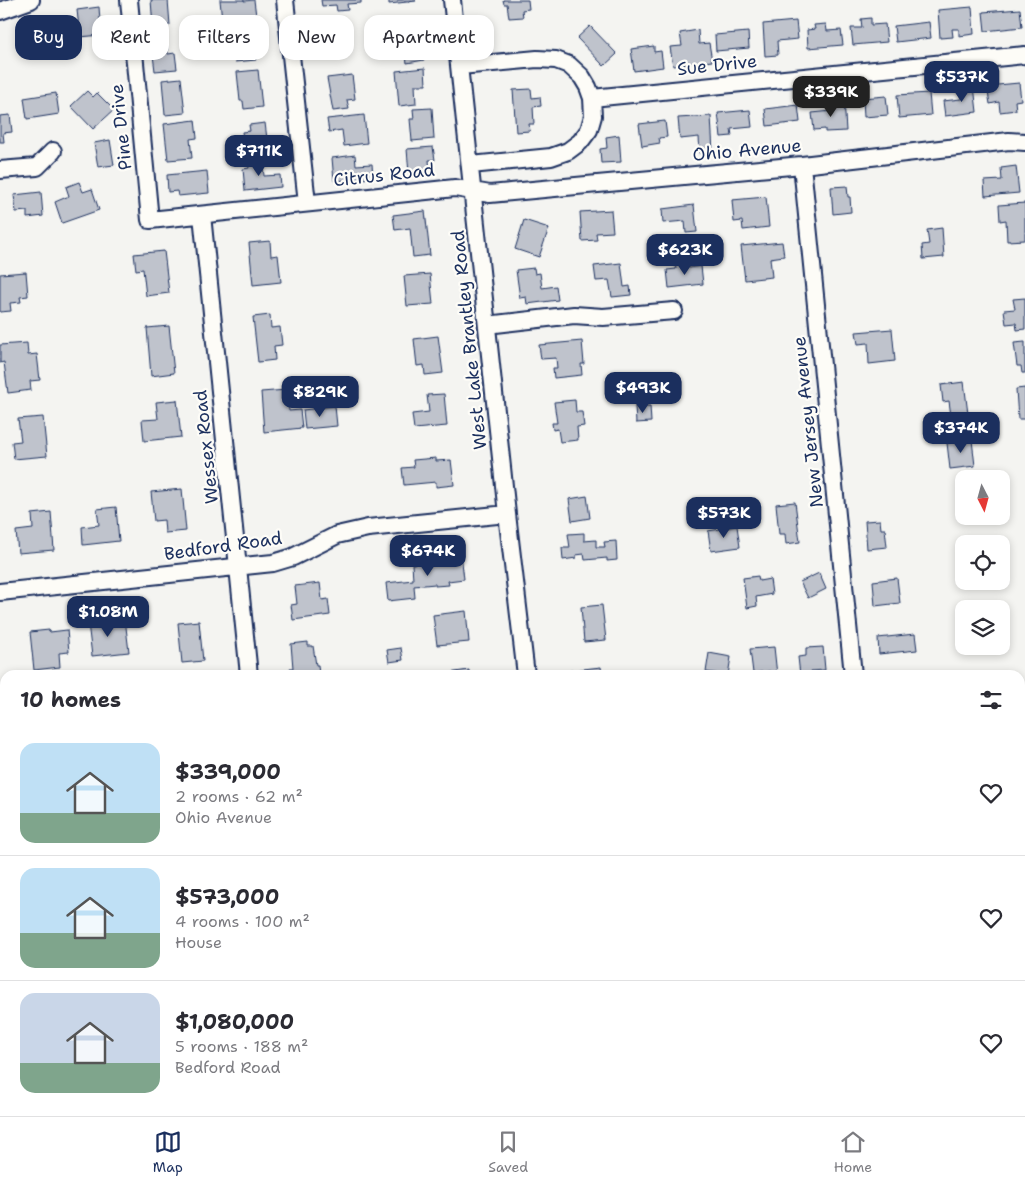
<!DOCTYPE html>
<meta charset="utf-8">
<style>
:root{--surface:#fff;--page:#f7f7f7;--text:#2b2b33;--muted:#7c7c81;--line:#e1e1e2;--accent:#1b2f5e}
body{margin:0;font-family:"Shantell Sans",sans-serif;background:var(--page);color:var(--text);height:100vh;display:flex;flex-direction:column;font-size:19px;white-space:nowrap}
*{box-sizing:border-box;margin:0}
p{font-size:16px;color:var(--muted)}
.icon{flex:none;width:28px;height:28px;fill:none;stroke:currentColor;stroke-width:2;stroke-linecap:round;stroke-linejoin:round}
.map{position:relative;flex:1;overflow:hidden}
.details{position:absolute;left:0px;top:670px;width:1025px;height:446px;display:flex;flex-direction:column;background:var(--surface);border-radius:15px 15px 0 0;box-shadow:0 2px 8px #0003}
.details>*{flex:none}
.top-card{position:absolute;left:15px;top:15px;width:500px;height:45px;display:flex;gap:10px}
.needle{width:32px;rotate:174deg}
.tools{position:absolute;left:955px;top:470px;display:grid;gap:10px}
.tools a{display:grid;place-items:center;width:55px;height:55px;border-radius:10px;background:var(--surface);box-shadow:0 2px 8px #0003;font-size:25px}
.price{position:absolute;translate:-50% -42px;padding:0 11px;border-radius:10px;background:var(--accent);color:#fff;font-size:16px;line-height:32px;filter:drop-shadow(0 1px 2px #0008)}
.price::after{content:'';position:absolute;left:50%;top:30px;width:15px;height:11px;margin-left:-8px;background:inherit;clip-path:polygon(0 0,100% 0,50% 100%)}
.price.selected{background:#222;color:#fff}
ul{padding:0;list-style:none}
li{display:flex;align-items:center;gap:15px;height:125px;padding:0 20px}
li+li{border-top:1px solid var(--line)}
li span{display:grid;place-items:center;flex:none;width:140px;height:100px;border-radius:15px;color:#555}
li>.icon{margin-inline-start:auto}
span .icon{width:60px;height:60px;fill:#fffc;stroke-width:1}
li b{font-size:21px}
h2{display:flex;justify-content:space-between;align-items:center;height:60px;padding:0 20px;font-size:21px}
.tag{padding:0 18px;border-radius:15px;background:var(--surface);box-shadow:0 2px 8px #0003;font-size:18px;line-height:45px}
.tag.selected{background:var(--accent);color:#fff}
.tabs{display:flex;justify-content:space-around;align-items:center;height:70px;border-top:1px solid var(--line);background:var(--surface);font-size:14px;color:var(--muted)}
.tabs a{display:grid;justify-items:center;gap:2px}
.tabs .selected{color:var(--accent)}
.map>svg:first-child{display:block}
</style>
<div class="map">
<svg width="1025" height="1116" viewBox="0 0 1025 1116">
<rect width="100%" height="100%" fill="#f4f4f1"/>
<filter id="ink" filterUnits="userSpaceOnUse"><feTurbulence type="fractalNoise" baseFrequency=".02" numOctaves="2"/><feDisplacementMap in="SourceGraphic" scale="10" xChannelSelector="R" yChannelSelector="G"/><feConvolveMatrix kernelMatrix="1 2 1 2 8 2 1 2 1" color-interpolation-filters="sRGB"/></filter>
<g filter="url(#ink)">
<path fill="#bfc3cc" stroke="#1b2f5e" d="M151 0H168L170 25 153 27Z
M220 0H244V1L254 0 256 16 222 20Z
M321 0H361V3L347 4 348 10 337 11 336 5 322 6Z
M389 0H415L416 1 389 4Z
M503 0H528L529 9 522 10 523 17 509 18 507 4H504Z
M99 7 101 35 80 37 77 10Z
M972 7 974 34 959 36V29H952L953 37 940 38 938 10Z
M1020 9 1022 27 985 31 983 12Z
M871 18V25L885 24 887 42 853 45 851 28H862L861 19Z
M796 21 798 39 777 41 778 55 765 56 763 24Z
M929 22 931 38 896 42 894 26Z
M419 23 424 60 407 63 402 25Z
M826 24 827 31 841 30 843 45 808 48 807 30 815 29 814 25Z
M590 26 617 54 604 66 577 38Z
M260 27 262 42 254 43 256 60 235 62 232 30Z
M395 28 396 43 380 44 379 29Z
M698 30 699 44 709 43 712 61 673 66 670 47 682 46 680 33Z
M63 32 65 52 38 55 36 35Z
M748 32 749 48 716 51 715 35Z
M166 37 168 54 175 53 177 69 155 71 151 39Z
M654 46V52L661 51 663 67 634 71 631 49Z
M425 68 426 85H415L416 104 399 106 396 71Z
M258 70 262 107 244 109 243 101H240L237 72Z
M352 75 355 99 347 100 349 109 333 111 327 78Z
M181 78 185 113 165 115 162 80Z
M1019 83 1021 100 1015 101 1016 110 1000 112 999 102 990 104 987 86Z
M974 86 977 112 945 116 943 101 961 99 960 88Z
M531 89 532 98 540 97 541 106 533 107 534 124H529L530 131 516 132 513 90Z
M87 91 93 97 97 93 114 110 93 129 71 106Z
M56 93 59 114 27 119 24 98Z
M929 93 931 115 899 118 897 95Z
M886 96 888 115 864 117 863 98Z
M844 99 846 131 825 132V129L814 130 812 113 832 111 831 100Z
M798 105 800 122 767 126 765 109Z
M432 108 434 139 412 141 410 119H414L413 109Z
M750 110 752 127 731 129 732 136 721 137 718 113Z
M10 115 12 132 3 133 4 142H0V116Z
M364 115 367 143 344 146 342 130 329 132 327 119Z
M711 116 713 153 700 154 699 137 680 139 678 118Z
M195 120 197 138 190 139 192 158 168 160 164 124Z
M665 121 667 137 659 138 660 143 642 146 639 124Z
M265 123 268 147 245 150 242 132 250 131 249 125Z
M619 135 621 162 601 163 600 149 607 148 606 137Z
M110 140 114 165 98 167 94 143Z
M433 147 435 160H429L430 172 409 174 407 149Z
M355 155 356 165 372 164 373 178 334 181 332 158Z
M262 157 264 176 280 175 281 187 245 191 243 169 249 168 247 158Z
M1016 166 1019 193 985 196 984 181 1002 180 1001 168Z
M207 171 209 193 178 196 177 191 168 192 167 175Z
M79 182 83 192 92 189 99 210 62 223 55 202 69 196 66 187Z
M847 186 848 197H850L851 212 833 214 831 187Z
M41 192 43 216 27 218V211L16 212 14 195Z
M766 197 769 227 743 230 742 221 734 222 732 200Z
M1025 203V240L1007 241 1006 220 1000 221 999 205Z
M694 205 697 232 686 233 685 221 663 223 662 209Z
M611 210 613 232 596 233 597 240 582 241 580 212Z
M425 211 430 255 413 257 410 228 395 230 393 215Z
M524 220 549 228 539 257 515 249Z
M942 228 944 257 923 259 922 245 929 244 927 230Z
M270 241 271 256 278 255 281 282 253 285 249 243Z
M782 242 784 256 770 258 772 277 745 280 741 246Z
M164 251 169 293 146 296 143 269 136 270 134 254Z
M688 261 689 268 701 266 703 284 669 288 667 270 676 269 675 263Z
M621 263 624 287 630 286 631 295 612 297 609 280 596 281 594 266Z
M534 268 535 274 540 273 542 288 556 286 558 300 527 304 526 297 520 298 516 270Z
M26 272 28 296 20 297 21 302 10 303 11 311 0 312V274Z
M430 274 433 304 407 306 404 276Z
M1025 298V329L1017 330 1016 323 1006 324 1004 310 1015 309 1013 299Z
M270 315 271 328 280 327 282 345 274 346 275 360 258 362 253 317Z
M169 326 174 373 151 376 147 328Z
M892 329 895 361 869 364 868 343 858 344 856 332Z
M438 336 443 373 425 375 424 365 417 366 414 339Z
M582 341 584 364H581L582 375 554 378 553 368H557L556 358 541 359 539 345Z
M1025 342V373H1022L1021 366H1017L1014 343Z
M27 343 28 355 37 354 40 380 30 381 31 390 8 393 4 362 0 363V345Z
M964 382 968 414 951 416 949 401 943 402 941 385Z
M1025 388V419H1018L1016 389Z
M287 390 289 411 300 410 302 428 264 432 261 392Z
M444 394 447 426 414 429 412 414 429 412 427 395Z
M177 400 181 437 144 441 142 420 158 419 156 402Z
M575 400 576 412H582L584 426 577 427 578 440 560 442 558 429 553 430 552 423H557L554 402Z
M335 406 337 426 305 429 303 410Z
M635 406H650L651 422 636 423Z
M43 417 47 456 14 459 12 442 21 441 18 419Z
M972 440 975 466 950 469 947 443Z
M436 458V461L451 460 454 485 436 487V482L404 485 402 468 414 467 413 460Z
M182 489 186 531 165 533 164 520 154 521 151 492Z
M587 496 590 518 572 521 569 499Z
M795 502 800 542 786 544 785 534H779L776 504Z
M116 507 119 541 83 545 82 527 99 525 97 509Z
M51 512 54 550 18 553 16 531 33 529 32 514Z
M880 520 881 529H885L887 547 867 549 865 521Z
M737 526 740 547 711 551 708 531Z
M584 533V541L596 540V547H605L604 542 616 541 617 560 607 561V558L585 560 584 554 576 555V558L563 560 562 548H570L568 534Z
M461 554 464 579 448 581 449 585 435 586V584L414 586 415 598 388 601 386 583 413 580 412 564 444 560V556Z
M819 573 826 589 808 598 800 582Z
M758 576 759 581 770 579 772 594 756 597 757 606 747 608 743 578Z
M897 578 900 603 875 606 873 581Z
M320 583 322 600 328 599 330 615 293 620 291 605 297 604 295 586Z
M602 605 606 640 584 642 581 607Z
M466 611 469 642 437 645 433 615Z
M125 619 129 652 92 656 88 623Z
M199 621 203 661 182 663 178 623Z
M49 630 50 632 67 630 69 652 59 653 60 667 34 670 30 632Z
M915 634 917 650 879 654 878 638Z
M308 642V646H313L316 665H318L319 675H291L290 668H293L291 644Z
M774 647 777 675H770V671L753 673 750 649Z
M823 647 825 670 811 671V675H800L798 657 806 656V648Z
M401 648 403 660 389 662 387 650Z
M709 653 731 657 728 675 706 672Z
M601 667 602 675H565V671Z
M469 670V675H448V673Z
M1020 955H1025V976L1020 977Z
M13 1111H42V1114L14 1116Z
M181 1111H214L215 1114 222 1113V1116H182Z
M276 1111H292L297 1116H272Z"/>
<g fill="none" stroke-linecap="round" stroke-linejoin="round">
<defs>
<path id="minor" d="M129 0 150 220 455 188 490 194 802 165 1009 141 1025 142
M285 0 307 203
M452 0 507 514 526 675
M0 11 31 0
M460 66 537 59 556 60 569 65 582 77 588 87 592 98 593 116 589 130 580 142 568 151 551 157 471 165
M592 98 1025 55
M802 165 853 675
M0 170 37 167 53 151
M202 215 249 675
M487 325 574 315 603 317 674 311
M0 592 273 563 293 557 337 535 368 528 507 514
M0 766 5 813
M1020 797 1025 796
M0 904 5 903
M1020 1013 1025 1012
M156 1111 157 1116
M452 1116 496 1111
M575 1116V1111"/>
</defs>
<use href="#minor" stroke="#1b2f5e" stroke-width="20"/>
<use href="#minor" stroke="#fdfcf7" stroke-width="16"/>
</g>
</g>
<g text-anchor="middle" stroke-width="4.5" stroke-linejoin="round" paint-order="stroke">
<g font-size="18" fill="#1b2f5e" stroke="#fdfcf7">
<text transform="translate(717 65) rotate(-6)" y="6">Sue Drive</text>
<text transform="translate(121 127) rotate(-96)" y="6">Pine Drive</text>
<text transform="translate(747 150) rotate(-5)" y="6">Ohio Avenue</text>
<text transform="translate(384 175) rotate(-6)" y="6">Citrus Road</text>
<text transform="translate(469 340) rotate(-96)" y="6">West Lake Brantley Road</text>
<text transform="translate(808 422) rotate(-96)" y="6">New Jersey Avenue</text>
<text transform="translate(206 447) rotate(-96)" y="6">Wessex Road</text>
<text transform="translate(223 546) rotate(-8)" y="6">Bedford Road</text>
</g>
</g>
</svg>
<div class="tools">
<a><svg class="needle" viewBox="-14 -14 28 28"><path d="M0-13l5 13h-10z" fill="#e53935"/><path d="M0 13l5-13h-10z" fill="#7c7c81"/></svg></a>
<a><svg class="icon" aria-label="locate" viewBox="0 0 24 24"><circle cx="12" cy="12" r="6"/><path d="M12 2v4M12 18v4M2 12h4M18 12h4"/></svg></a>
<a><svg class="icon" aria-label="layers" viewBox="0 0 24 24"><path d="M12 4l9 5-9 5-9-5zM3 14l9 5 9-5"/></svg></a>
</div>
<b class="price" style="left:962px;top:103px">$537K</b>
<b class="price selected" style="left:831px;top:118px">$339K</b>
<b class="price" style="left:259px;top:177px">$711K</b>
<b class="price" style="left:685px;top:276px">$623K</b>
<b class="price" style="left:643px;top:414px">$493K</b>
<b class="price" style="left:320px;top:418px">$829K</b>
<b class="price" style="left:961px;top:454px">$374K</b>
<b class="price" style="left:724px;top:539px">$573K</b>
<b class="price" style="left:428px;top:577px">$674K</b>
<b class="price" style="left:108px;top:638px">$1.08M</b>
<div class="top-card">
<a class="tag selected">Buy</a>
<a class="tag">Rent</a>
<a class="tag">Filters</a>
<a class="tag">New</a>
<a class="tag">Apartment</a>
</div>
<section class="details">
<h2>10 homes<svg class="icon" aria-label="filters" viewBox="0 0 24 24"><path d="M4 7h16M4 17h16"/><circle cx="9" cy="7" r="2"/><circle cx="15" cy="17" r="2"/></svg></h2>
<ul>
<li><span style="background:linear-gradient(#bfe0f5 70%,#7fa58c 0)"><svg class="icon" aria-label="home" viewBox="0 0 24 24"><path d="M3 11l9-7 9 7M6 9v11h12V9"/></svg></span><div><b>$339,000</b><p>2 rooms · 62 m²</p><p>Ohio Avenue</p></div><svg class="icon" aria-label="heart" viewBox="0 0 24 24"><path d="M12 20l-8-8c-3-5 5-10 8-4 3-6 11-1 8 4z"/></svg></li>
<li><span style="background:linear-gradient(#bfe0f5 65%,#7fa58c 0)"><svg class="icon" aria-label="home" viewBox="0 0 24 24"><path d="M3 11l9-7 9 7M6 9v11h12V9"/></svg></span><div><b>$573,000</b><p>4 rooms · 100 m²</p><p>House</p></div><svg class="icon" aria-label="heart" viewBox="0 0 24 24"><path d="M12 20l-8-8c-3-5 5-10 8-4 3-6 11-1 8 4z"/></svg></li>
<li><span style="background:linear-gradient(#c9d6e8 70%,#7fa58c 0)"><svg class="icon" aria-label="home" viewBox="0 0 24 24"><path d="M3 11l9-7 9 7M6 9v11h12V9"/></svg></span><div><b>$1,080,000</b><p>5 rooms · 188 m²</p><p>Bedford Road</p></div><svg class="icon" aria-label="heart" viewBox="0 0 24 24"><path d="M12 20l-8-8c-3-5 5-10 8-4 3-6 11-1 8 4z"/></svg></li>
</ul>
</section>
</div>
<nav class="tabs">
<a class="selected"><svg class="icon" aria-label="map" viewBox="0 0 24 24"><path d="M3 6l6-2 6 2 6-2v14l-6 2-6-2-6 2zM9 4v14M15 6v14"/></svg>Map</a>
<a><svg class="icon" aria-label="saved" viewBox="0 0 24 24"><path d="M7 4h10v16l-5-4-5 4z"/></svg>Saved</a>
<a><svg class="icon" aria-label="home" viewBox="0 0 24 24"><path d="M3 11l9-7 9 7M6 9v11h12V9"/></svg>Home</a>
</nav>
